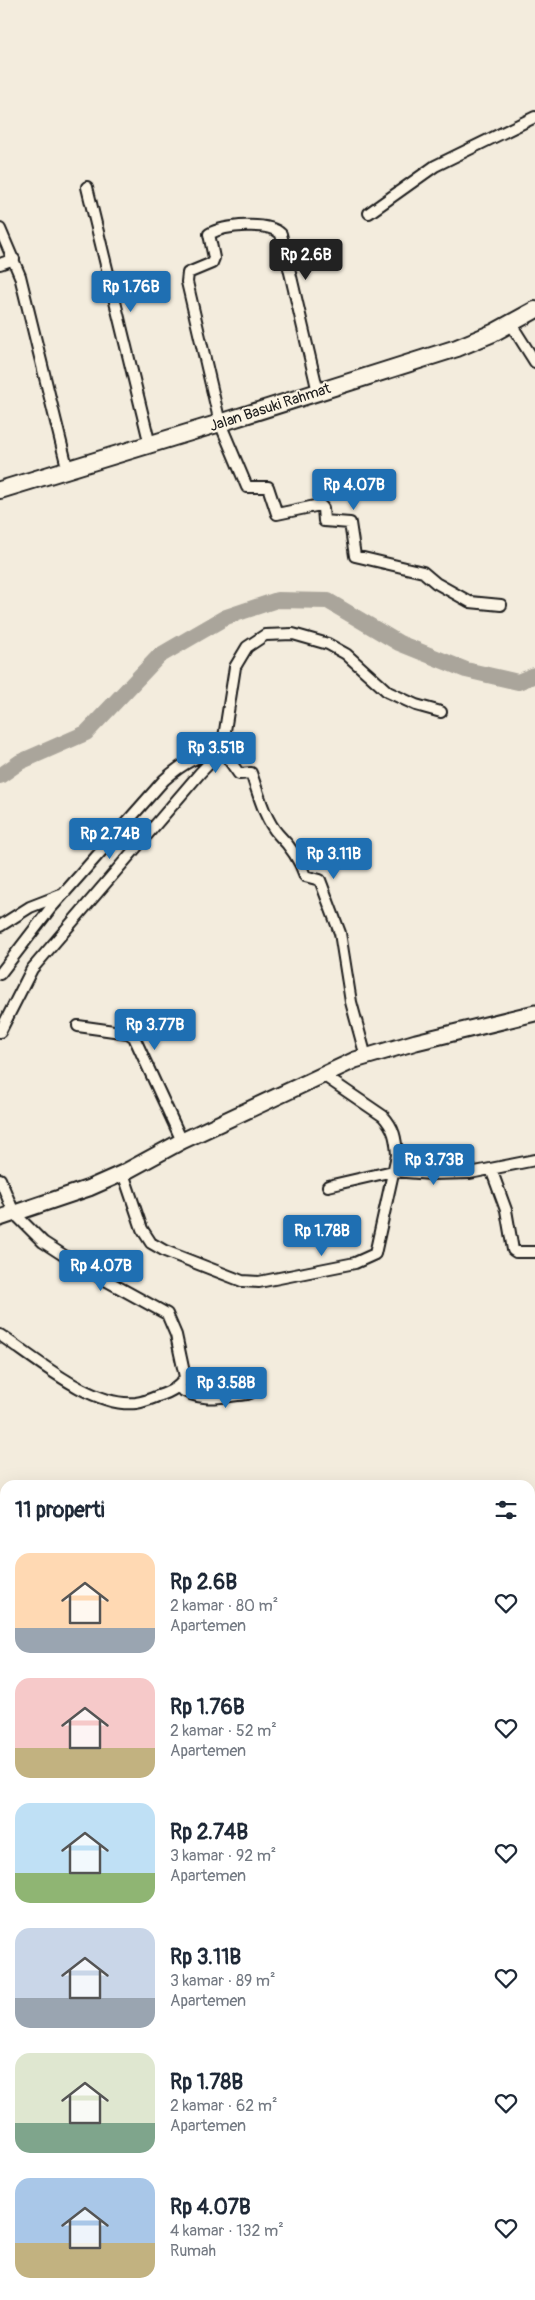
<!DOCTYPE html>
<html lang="id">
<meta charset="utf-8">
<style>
:root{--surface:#fff;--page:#f2f2f3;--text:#1f2937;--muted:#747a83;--accent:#1f6fb2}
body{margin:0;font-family:Pangolin,sans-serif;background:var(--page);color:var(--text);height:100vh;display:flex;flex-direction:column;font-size:19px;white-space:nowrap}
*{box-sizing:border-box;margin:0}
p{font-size:16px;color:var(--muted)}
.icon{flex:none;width:28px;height:28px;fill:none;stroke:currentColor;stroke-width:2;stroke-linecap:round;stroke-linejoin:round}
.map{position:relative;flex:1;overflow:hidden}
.drawer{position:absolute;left:0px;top:1480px;width:535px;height:820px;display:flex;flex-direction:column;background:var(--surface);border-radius:15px 15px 0 0;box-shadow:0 5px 20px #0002}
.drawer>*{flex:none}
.price{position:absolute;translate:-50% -42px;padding:0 11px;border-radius:5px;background:var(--accent);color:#fff;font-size:16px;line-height:32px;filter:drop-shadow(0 1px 2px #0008)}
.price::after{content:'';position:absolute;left:50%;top:30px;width:15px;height:11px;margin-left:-8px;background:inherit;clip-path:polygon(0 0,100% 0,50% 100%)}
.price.active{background:#222;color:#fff}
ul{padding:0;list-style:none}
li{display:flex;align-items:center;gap:15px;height:125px;padding:0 15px}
li span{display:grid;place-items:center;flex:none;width:140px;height:100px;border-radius:15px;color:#555}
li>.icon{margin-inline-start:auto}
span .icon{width:60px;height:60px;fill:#fffc;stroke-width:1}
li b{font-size:21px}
h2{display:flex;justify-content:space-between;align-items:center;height:60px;padding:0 15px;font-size:21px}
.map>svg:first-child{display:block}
</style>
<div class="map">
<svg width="535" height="2300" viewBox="0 0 535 2300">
<rect width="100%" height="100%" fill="#f3ecdd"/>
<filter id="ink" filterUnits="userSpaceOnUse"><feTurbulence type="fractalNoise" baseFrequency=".02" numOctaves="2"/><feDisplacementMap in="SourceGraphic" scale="10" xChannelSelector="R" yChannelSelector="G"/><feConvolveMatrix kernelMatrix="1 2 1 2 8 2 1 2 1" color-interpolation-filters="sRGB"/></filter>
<g filter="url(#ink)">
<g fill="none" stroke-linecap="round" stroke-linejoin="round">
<path stroke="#aaa59b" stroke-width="16" d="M0 776 20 762 86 733 159 656 226 617 277 600 328 601 399 643 466 670 518 682 535 675
M0 2169 5 2174
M152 2295 158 2300"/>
<defs>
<path id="street" d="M87 187 150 445
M369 213 435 166 535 117
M0 229 20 276 68 471
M0 264 14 259
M511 324 535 362
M318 392 281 234C269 221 224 225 209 234L214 258 212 263 188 273 187 282 220 423 247 487H268L277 514 320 505 323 508 324 521 350 523 355 556 423 572 436 583 470 602 501 605
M0 926 30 907 61 895
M0 974 50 909 164 780C184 762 197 756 222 750L239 774 251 773C258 792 264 818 278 834 290 846 300 860 305 876L320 880 340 933 351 1002 366 1057
M78 1026 128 1033 134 1037 182 1141
M0 1032 32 969 200 773 222 750 235 667 247 647 265 635 293 634 328 644 346 654 388 692 416 705 441 712
M491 1169 506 1210 513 1250 516 1252H535
M123 1173 142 1229 151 1243 165 1251 242 1281 259 1282 355 1263 375 1254 397 1155C396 1138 394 1128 383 1116L323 1075
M0 1179 14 1213 43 1242 80 1266 167 1314 176 1335 185 1377C180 1388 168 1393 158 1396 151 1399 143 1402 136 1403 92 1408 35 1358 0 1335
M328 1186 393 1171 431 1174 470 1173 535 1160
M177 1387C202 1403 219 1397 247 1394L250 1393V1378
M530 1749H535
M530 1915 535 1913
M0 2035 5 2036"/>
<path id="secondary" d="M0 1218 89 1188 123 1173 182 1141 355 1060 416 1042 535 1013
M0 1846 5 1851
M0 2102 5 2104
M380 2295 389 2300
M93 2300 96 2295"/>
<path id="primary" d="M0 490 220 423 457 348 493 333 535 310"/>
</defs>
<use href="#street" stroke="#1c1c1c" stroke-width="14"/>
<use href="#secondary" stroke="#1c1c1c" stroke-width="19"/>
<use href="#primary" stroke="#1c1c1c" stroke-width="20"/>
<use href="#street" stroke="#fcf5e5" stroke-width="10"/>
<use href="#secondary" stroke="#fcf5e5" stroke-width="15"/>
<use href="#primary" stroke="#fcf5e5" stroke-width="16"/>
</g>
</g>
<g text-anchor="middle" stroke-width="4" stroke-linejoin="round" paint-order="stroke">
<g font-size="15" fill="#1c1c1c" stroke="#fcf5e5">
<text transform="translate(270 407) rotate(-18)" y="5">Jalan Basuki Rahmat</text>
</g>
</g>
</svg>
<b class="price active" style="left:306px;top:281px">Rp 2.6B</b>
<b class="price" style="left:131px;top:313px">Rp 1.76B</b>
<b class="price" style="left:354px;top:511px">Rp 4.07B</b>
<b class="price" style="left:216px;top:774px">Rp 3.51B</b>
<b class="price" style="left:110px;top:860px">Rp 2.74B</b>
<b class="price" style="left:334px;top:880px">Rp 3.11B</b>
<b class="price" style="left:155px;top:1051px">Rp 3.77B</b>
<b class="price" style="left:434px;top:1186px">Rp 3.73B</b>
<b class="price" style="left:322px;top:1257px">Rp 1.78B</b>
<b class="price" style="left:101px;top:1292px">Rp 4.07B</b>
<b class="price" style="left:226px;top:1409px">Rp 3.58B</b>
<section class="drawer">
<h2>11 properti<svg class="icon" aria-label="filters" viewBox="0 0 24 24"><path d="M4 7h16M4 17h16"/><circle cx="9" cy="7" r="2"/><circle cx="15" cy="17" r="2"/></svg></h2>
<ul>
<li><span style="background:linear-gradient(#ffd9b3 75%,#9aa5b1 0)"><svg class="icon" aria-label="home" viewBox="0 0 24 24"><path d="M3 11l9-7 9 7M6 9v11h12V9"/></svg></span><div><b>Rp 2.6B</b><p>2 kamar · 80 m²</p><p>Apartemen</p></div><svg class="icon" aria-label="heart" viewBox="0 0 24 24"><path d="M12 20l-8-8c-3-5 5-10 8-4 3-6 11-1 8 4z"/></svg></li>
<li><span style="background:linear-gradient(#f6c9c9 70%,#c2b280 0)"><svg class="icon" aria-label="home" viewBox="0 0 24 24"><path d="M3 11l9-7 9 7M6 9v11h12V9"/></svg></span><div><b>Rp 1.76B</b><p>2 kamar · 52 m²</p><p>Apartemen</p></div><svg class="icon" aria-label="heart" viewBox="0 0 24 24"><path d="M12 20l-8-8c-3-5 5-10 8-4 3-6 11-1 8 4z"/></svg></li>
<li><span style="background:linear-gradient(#bfe0f5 70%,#8fb573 0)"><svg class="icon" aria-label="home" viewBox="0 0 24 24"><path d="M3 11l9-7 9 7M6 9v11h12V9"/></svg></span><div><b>Rp 2.74B</b><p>3 kamar · 92 m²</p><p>Apartemen</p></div><svg class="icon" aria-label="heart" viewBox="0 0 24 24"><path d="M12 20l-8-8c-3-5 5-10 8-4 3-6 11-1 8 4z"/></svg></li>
<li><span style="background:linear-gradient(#c9d6e8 70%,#9aa5b1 0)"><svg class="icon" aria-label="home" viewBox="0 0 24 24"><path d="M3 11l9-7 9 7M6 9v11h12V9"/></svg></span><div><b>Rp 3.11B</b><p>3 kamar · 89 m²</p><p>Apartemen</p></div><svg class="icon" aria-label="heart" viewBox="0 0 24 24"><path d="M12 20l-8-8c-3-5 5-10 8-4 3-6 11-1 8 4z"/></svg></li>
<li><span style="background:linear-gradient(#dfe7d0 70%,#7fa58c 0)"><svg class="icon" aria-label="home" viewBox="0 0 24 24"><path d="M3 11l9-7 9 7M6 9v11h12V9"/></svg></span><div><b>Rp 1.78B</b><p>2 kamar · 62 m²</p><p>Apartemen</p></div><svg class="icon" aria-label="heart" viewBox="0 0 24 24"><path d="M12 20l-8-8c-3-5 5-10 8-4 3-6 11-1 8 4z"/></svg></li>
<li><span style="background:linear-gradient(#a9c7e8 65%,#c2b280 0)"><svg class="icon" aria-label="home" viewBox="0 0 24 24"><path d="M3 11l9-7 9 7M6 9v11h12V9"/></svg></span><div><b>Rp 4.07B</b><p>4 kamar · 132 m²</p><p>Rumah</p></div><svg class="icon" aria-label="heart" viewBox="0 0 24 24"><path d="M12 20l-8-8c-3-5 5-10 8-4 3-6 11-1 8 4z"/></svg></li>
</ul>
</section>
</div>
